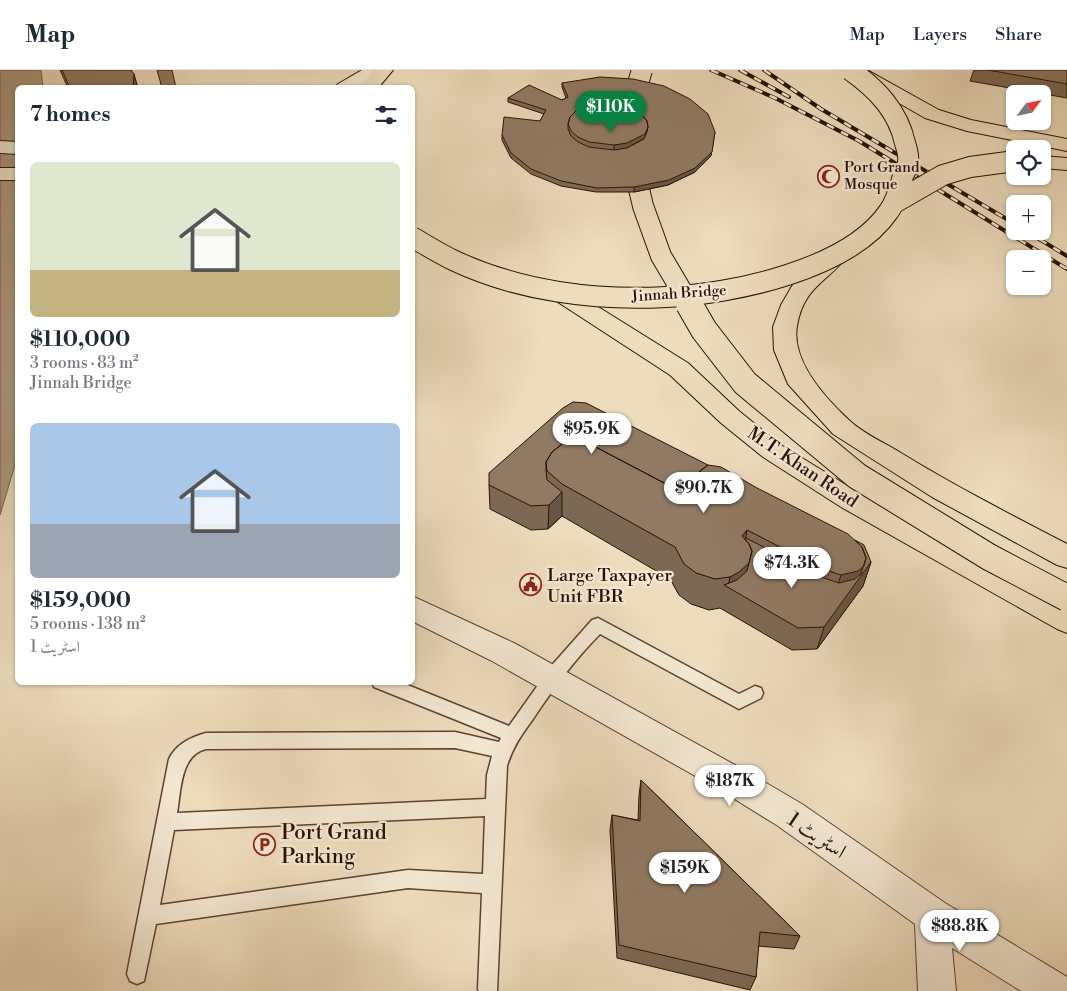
<!DOCTYPE html>
<meta charset="utf-8">
<style>
:root{--surface:#fff;--page:#f2f2f3;--text:#1f2937;--muted:#747a83;--line:#e0e1e3;--accent:#0b8043}
body{margin:0;font-family:"Libre Bodoni",Amiri,serif;background:var(--page);color:var(--text);height:100vh;display:flex;flex-direction:column;font-size:19px;white-space:nowrap}
*{box-sizing:border-box;margin:0}
p{font-size:16px;color:var(--muted)}
.icon{flex:none;width:28px;height:28px;fill:none;stroke:currentColor;stroke-width:2;stroke-linecap:round;stroke-linejoin:round}
.map{position:relative;flex:1;overflow:hidden}
.details{position:absolute;left:15px;top:15px;width:400px;height:600px;display:flex;flex-direction:column;background:var(--surface);border-radius:8px;box-shadow:0 1px 4px #0004}
.details>*{flex:none}
.needle{width:32px;rotate:57deg}
.fabs{position:absolute;left:1006px;top:15px;display:grid;gap:10px}
.fabs a{display:grid;place-items:center;width:45px;height:45px;border-radius:8px;background:var(--surface);box-shadow:0 1px 4px #0004;font-size:25px}
.price{position:absolute;translate:-50% -42px;padding:0 11px;border-radius:18px;background:#fff;color:#222;font-size:16px;line-height:32px;filter:drop-shadow(0 1px 2px #0008)}
.price::after{content:'';position:absolute;left:50%;top:30px;width:15px;height:11px;margin-left:-8px;background:inherit;clip-path:polygon(0 0,100% 0,50% 100%)}
.price.selected{background:var(--accent);color:#fff}
ul{padding:0;list-style:none}
li{display:grid;align-content:center;gap:10px;height:265px;padding:0 15px}
li span{display:grid;place-items:center;height:155px;border-radius:8px;color:#555}
li>.icon{margin-inline-start:auto}
span .icon{width:90px;height:90px;fill:#fffc;stroke-width:1}
li b{font-size:21px}
h2{display:flex;justify-content:space-between;align-items:center;height:60px;padding:0 15px;font-size:21px}
header{display:flex;align-items:center;gap:30px;box-sizing:border-box;height:70px;padding:0 25px;background:var(--surface);border-bottom:1px solid var(--line)}
header strong{font-size:24px}
nav{display:flex;gap:28px;margin-inline-start:auto;font-size:18px}
.map>svg:first-child{display:block}
</style>
<header>
<strong>Map</strong>
<nav><a>Map</a><a>Layers</a><a>Share</a></nav>
</header>
<div class="map">
<svg width="1067" height="921" viewBox="0 0 1067 921">
<rect width="100%" height="100%" fill="#edddbd"/>
<filter id="stains"><feTurbulence type="fractalNoise" baseFrequency=".004" numOctaves="4"/><feColorMatrix values="0 0 0 0 .2 0 0 0 0 .09 0 0 0 0 .02 0 0 0 .5 -.17"/></filter>
<radialGradient id="worn" r=".72"><stop offset=".6" stop-color="#630" stop-opacity="0"/><stop offset="1" stop-color="#630" stop-opacity=".3"/></radialGradient>
<path fill="#ab977d" stroke="#78604c" d="M0 0H41L43 17 18 18V385L0 445Z"/>
<g fill="none" stroke-linecap="round" stroke-linejoin="round">
<defs>
<path id="lane" d="M598 548 739 624 755 616 761 618 763 623 761 628 739 639 600 564C574 590 553 619 533 649 522 664 512 678 507 696L497 921H479L478 919 482 823 408 818 156 854 144 911 137 914 130 911 127 904 169 689C176 674 191 667 206 663L455 662 499 672 501 668 374 617 372 612H400L509 656 553 594 592 550ZM455 678 492 686 487 705 486 729 177 743C181 721 180 685 206 679ZM485 746 483 804 408 800 160 835 174 760Z"/>
<path id="street" d="M412 526 514 573 744 700 802 734 945 833 1067 907V921H1021L952 878 956 921H918L915 854 778 756 720 720 492 591 412 551Z"/>
<path id="secondary" d="M362 0H384C373 16 353 18 335 18L338 14Z
M0 71 18 72V84L0 83Z
M0 98H18V110H0Z"/>
<path id="highway" d="M374 0H393L378 18H359Z
M848 0H867L939 40 971 50 1067 69V81L967 61 925 48 850 5Z
M1042 86 1067 88V100L1042 98Z
M838 178 846 179 849 184C829 212 804 215 797 256 791 291 826 329 850 351 864 364 885 373 901 383 955 416 1011 445 1067 474V498L1057 495 932 427 833 364 788 314 774 280 773 257 781 235 795 211 830 179Z
M555 213 563 215 688 293 739 341 781 375 859 423 1067 537V563L1057 559 841 437 763 387 721 353 670 305 547 225 544 220 547 215Z"/>
</defs>
<use href="#lane" stroke="#5c4231" stroke-width="3"/>
<use href="#street" stroke="#5c4231" stroke-width="2"/>
<use href="#secondary" stroke="#2c0e02" stroke-width="2"/>
<use href="#highway" stroke="#2c0e02" stroke-width="2"/>
<use href="#lane" fill="#f3e9d4" fill-rule="evenodd"/>
<use href="#street" fill="#f3e9d4" fill-rule="evenodd"/>
<use href="#secondary" fill="#f3e9d4" fill-rule="evenodd"/>
<use href="#highway" fill="#edddbd" fill-rule="evenodd"/>
<defs>
<path id="rail" d="M711 0 775 28 859 71 1067 199
M740 0 789 27
M764 0 821 39 1015 154
M1026 161 1067 186"/>
</defs>
<use href="#rail" stroke="#2c0e02" stroke-width="4"/>
<use href="#rail" stroke="#f3e9d4" stroke-width="2.5" stroke-dasharray="8" stroke-linecap="butt"/>
<defs>
<path id="highway-bridge-far1" d="M642 0 632 33V89L643 136 661 186 690 235
M896 132 943 105 970 97 1015 91
M412 167C426 175 440 184 455 191 519 221 596 231 666 227 732 224 849 200 889 141 897 130 899 119 903 106 905 102 908 97 908 92 909 86 907 79 905 73 898 41 877 19 850 0"/>
<path id="highway-bridge" d="M689 234 704 260 745 313 857 406 989 487 1067 528"/>
</defs>
<use href="#highway-bridge-far1" stroke="#2c0e02" stroke-width="22" stroke-linecap="butt"/>
<use href="#highway-bridge" stroke="#2c0e02" stroke-width="28" stroke-linecap="butt"/>
<use href="#highway-bridge-far1" stroke="#edddbd" stroke-width="20"/>
<use href="#highway-bridge" stroke="#edddbd" stroke-width="26"/>
</g>
<path fill="#7c6955" stroke="#2c0e02" d="M60 0H131L138 18H68Z
M974 0H1067V28L970 11Z
M562 13 711 86 695 102 668 115 634 122H596L561 116 531 104 511 88 502 70V65L540 51 544 44 508 32V28L562 30 566 28 562 17Z
M573 332 871 492 863 516 817 579 792 580 720 538 709 540 691 534 679 525 670 509 562 446 548 459 531 460 490 439 489 415Z
M641 710 800 866 794 879 758 876 756 907 750 920 617 888 610 760 612 745 638 750 639 725Z"/>
<path fill="#655545" stroke="#2c0e02" d="M134 4 138 18H133Z
M648 57 647 67 614 85V75Z
M715 62 711 86 695 102 668 115 634 122V117Z
M562 422V446L548 459 549 435Z
M747 460 744 478 742 466Z
M871 492 863 516 817 579 841 505Z
M749 493 742 524 728 517 730 507Z"/>
<path fill="#907a63" stroke="#2c0e02" fill-rule="evenodd" d="M62 0H131L134 4 133 18H70Z
M157 0H172L176 18H162Z
M988 0H1067V14Z
M600 7 633 9 664 16 690 29 708 44 715 62 712 82 695 98 669 110 634 117 597 118 561 111 531 99 511 83 502 65 504 47 540 51 546 40 508 28 529 15 562 30 568 27 562 13ZM598 34 623 36 642 45 647 51 648 57 647 62 644 69 627 78 614 80 589 77 578 72 571 66 568 59V54L570 47 576 41Z
M598 34 623 36 642 45 647 51 648 57 645 64 627 73 614 75 589 72 578 67 571 61 568 54 570 47 576 41Z
M573 332 586 333 708 395 700 401 698 410 703 416 700 418 699 426 706 431 704 434 590 374 577 371H566L552 382 546 392V400L547 410 562 422 549 435 531 436 489 415V403L563 338Z
M566 371H577L590 374 704 434 711 425 700 418 708 412 700 401 708 395 721 397 757 418 848 464 862 477 866 488 864 496 858 501 841 505 823 499 747 460 742 466 749 474 752 481 749 493 739 502 730 507 715 509 696 503 684 494 675 477 562 414 547 401 546 392 552 382Z
M746 468 821 507 839 513 855 509 861 504 866 488 862 477 855 470 864 475 871 492 824 557 798 558 724 515 737 510 747 501 752 481 749 474 745 469Z
M641 710 800 866 760 862 756 907 619 875 612 745 640 751Z"/>
<defs>
<symbol id="mosque-ring" viewBox="-11 -11 22 22"><circle r="9.5" fill="#f3e9d4" stroke="#8f2418" stroke-width="1.5"/><path d="M3.5-4.9A6 6 0 1 0 3.5 4.9A5 5 0 1 1 3.5-4.9Z" fill="#8f2418"/></symbol>
<symbol id="civic-ring" viewBox="-11 -11 22 22"><circle r="9.5" fill="#f3e9d4" stroke="#8f2418" stroke-width="1.5"/><path d="M-.6-6.5H3V-4.5H.6V-3L4-1V1h2V6H-6V1h2V-1L-.6-3ZM-1.2 2.5V6h2.4V2.5Z" fill="#8f2418"/></symbol>
<symbol id="parking-ring" viewBox="-11 -11 22 22"><circle r="9.5" fill="#f3e9d4" stroke="#8f2418" stroke-width="1.5"/><path d="M-3.5-5.5H1a3.5 3.5 0 0 1 0 7H-1V5.5H-3.5ZM-1-3.4V-.6H.8a1.4 1.4 0 0 0 0-2.8Z" fill="#8f2418"/></symbol>
</defs>
<g fill-rule="evenodd">
<use href="#mosque-ring" x="816" y="94" width="25" height="25"/>
<use href="#civic-ring" x="518" y="502" width="25" height="25"/>
<use href="#parking-ring" x="252" y="762" width="25" height="25"/>
</g>
<g text-anchor="middle" stroke-width="4.5" stroke-linejoin="round" paint-order="stroke">
<g font-size="15" fill="#2c0e02" stroke="#f3e9d4" text-anchor="start">
<text x="844" y="102">Port Grand<tspan x="844" dy="17">Mosque</tspan></text>
</g>
<g font-size="15" fill="#2c0e02" stroke="#f3e9d4">
<text transform="translate(679 223) rotate(-4)" y="5">Jinnah Bridge</text>
</g>
<g font-size="18" fill="#2c0e02" stroke="#f3e9d4">
<text transform="translate(803 397) rotate(34)" y="6">M.T. Khan Road</text>
</g>
<g font-size="18" fill="#2c0e02" stroke="#f3e9d4" text-anchor="start">
<text x="547" y="511">Large Taxpayer<tspan x="547" dy="21">Unit FBR</tspan></text>
</g>
<g font-size="21" fill="#2c0e02" stroke="#f3e9d4" text-anchor="start">
<text x="281" y="769">Port Grand<tspan x="281" dy="24">Parking</tspan></text>
</g>
<g font-size="21" fill="#2c0e02" stroke="#f3e9d4">
<text transform="translate(817 765) rotate(34)" y="7">اسٹریٹ 1</text>
</g>
</g>
<rect width="100%" height="100%" filter="url(#stains)"/>
<rect width="100%" height="100%" fill="url(#worn)"/>
</svg>
<div class="fabs">
<a><svg class="needle" viewBox="-14 -14 28 28"><path d="M0-13l5 13h-10z" fill="#e53935"/><path d="M0 13l5-13h-10z" fill="#747a83"/></svg></a>
<a><svg class="icon" aria-label="locate" viewBox="0 0 24 24"><circle cx="12" cy="12" r="6"/><path d="M12 2v4M12 18v4M2 12h4M18 12h4"/></svg></a>
<a>+</a>
<a>−</a>
</div>
<b class="price selected" style="left:611px;top:63px">$110K</b>
<b class="price" style="left:592px;top:385px">$95.9K</b>
<b class="price" style="left:704px;top:444px">$90.7K</b>
<b class="price" style="left:792px;top:519px">$74.3K</b>
<b class="price" style="left:730px;top:737px">$187K</b>
<b class="price" style="left:685px;top:824px">$159K</b>
<b class="price" style="left:960px;top:882px">$88.8K</b>
<section class="details">
<h2>7 homes<svg class="icon" aria-label="filters" viewBox="0 0 24 24"><path d="M4 7h16M4 17h16"/><circle cx="9" cy="7" r="2"/><circle cx="15" cy="17" r="2"/></svg></h2>
<ul>
<li><span style="background:linear-gradient(#dfe7d0 70%,#c2b280 0)"><svg class="icon" aria-label="home" viewBox="0 0 24 24"><path d="M3 11l9-7 9 7M6 9v11h12V9"/></svg></span><div><b>$110,000</b><p>3 rooms · 83 m²</p><p>Jinnah Bridge</p></div></li>
<li><span style="background:linear-gradient(#a9c7e8 65%,#9aa5b1 0)"><svg class="icon" aria-label="home" viewBox="0 0 24 24"><path d="M3 11l9-7 9 7M6 9v11h12V9"/></svg></span><div><b>$159,000</b><p>5 rooms · 138 m²</p><p>اسٹریٹ 1</p></div></li>
</ul>
</section>
</div>
